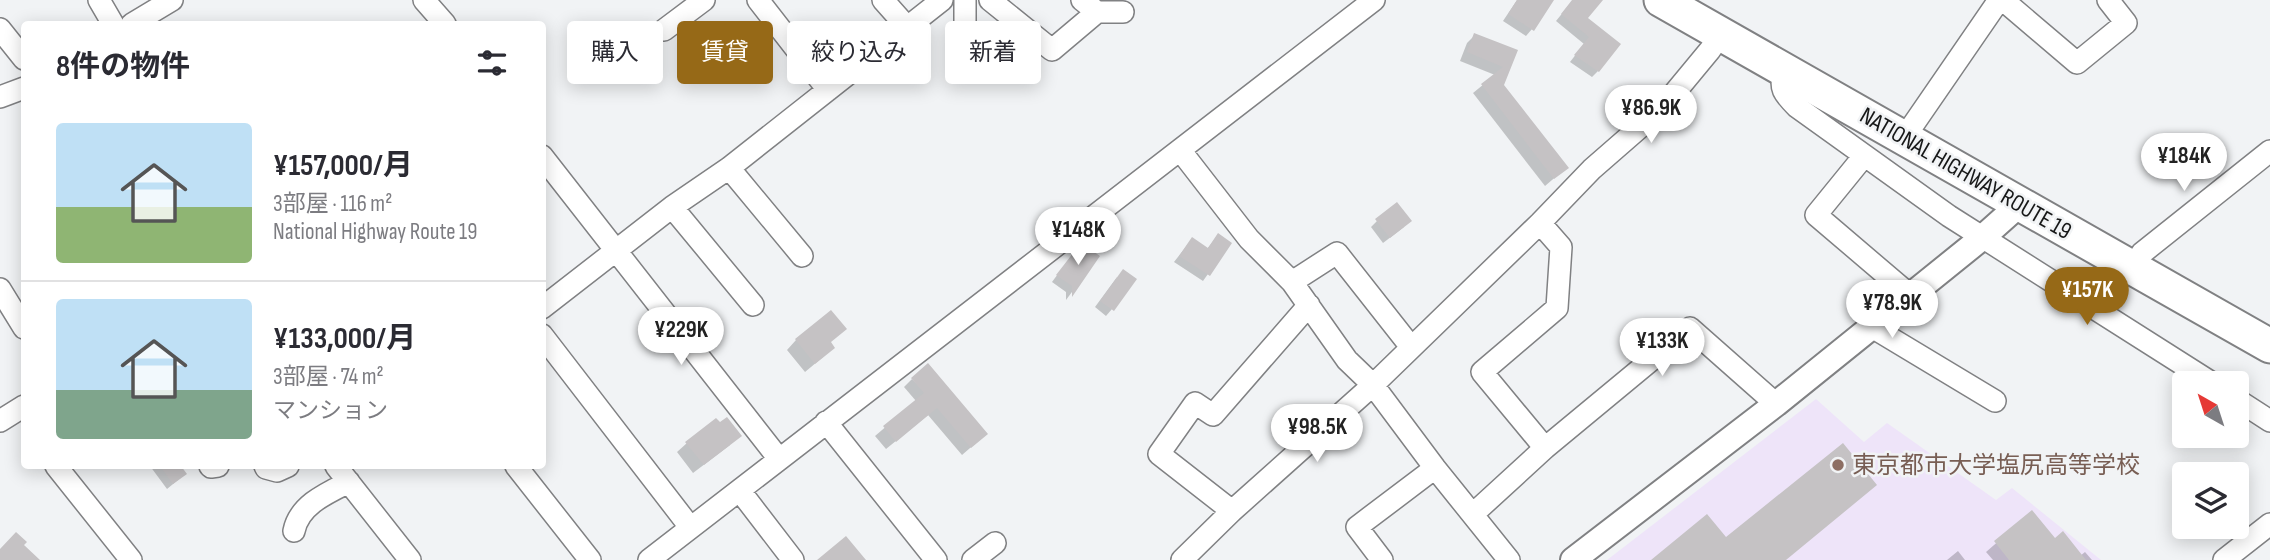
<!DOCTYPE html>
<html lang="ja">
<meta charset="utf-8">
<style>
:root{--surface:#fff;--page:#f2f2f3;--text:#2b2b33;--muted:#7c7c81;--line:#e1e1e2;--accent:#966917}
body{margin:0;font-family:"Sofia Sans Condensed","Noto Sans JP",sans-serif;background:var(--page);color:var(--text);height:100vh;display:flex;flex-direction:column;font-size:26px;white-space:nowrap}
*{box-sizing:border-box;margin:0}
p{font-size:23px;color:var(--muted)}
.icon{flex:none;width:38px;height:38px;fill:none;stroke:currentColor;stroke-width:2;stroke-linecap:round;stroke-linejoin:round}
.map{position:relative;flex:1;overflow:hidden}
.panel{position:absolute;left:21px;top:21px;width:525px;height:448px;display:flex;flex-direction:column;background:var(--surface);border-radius:7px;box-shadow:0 4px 18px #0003}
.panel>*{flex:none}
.banner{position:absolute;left:567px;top:21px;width:665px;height:63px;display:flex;gap:14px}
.needle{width:46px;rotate:321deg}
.tools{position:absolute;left:2172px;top:371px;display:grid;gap:14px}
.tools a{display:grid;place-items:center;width:77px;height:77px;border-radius:7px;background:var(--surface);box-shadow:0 4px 18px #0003;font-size:35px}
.price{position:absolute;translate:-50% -60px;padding:0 16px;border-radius:24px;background:#fff;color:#222;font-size:23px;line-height:46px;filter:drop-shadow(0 2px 4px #0008)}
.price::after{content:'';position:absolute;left:50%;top:42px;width:21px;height:16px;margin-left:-10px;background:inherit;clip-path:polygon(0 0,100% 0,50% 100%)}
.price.selected{background:var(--accent);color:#fff}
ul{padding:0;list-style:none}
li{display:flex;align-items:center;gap:21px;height:175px;padding:0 35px}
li+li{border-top:2px solid var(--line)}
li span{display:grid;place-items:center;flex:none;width:196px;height:140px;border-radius:7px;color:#555}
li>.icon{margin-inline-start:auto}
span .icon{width:84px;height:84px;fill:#fffc;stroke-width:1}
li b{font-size:30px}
h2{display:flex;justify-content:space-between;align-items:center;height:84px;padding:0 35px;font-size:30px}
.pill{padding:0 24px;border-radius:7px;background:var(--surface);box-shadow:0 4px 18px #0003;font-size:24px;line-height:63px}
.pill.selected{background:var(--accent);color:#fff}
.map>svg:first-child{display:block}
</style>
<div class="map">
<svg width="2270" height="560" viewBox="0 0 2270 560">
<rect width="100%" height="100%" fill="#f1f3f5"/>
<path fill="#eee4f9" d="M1816 399 1864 442 1887 423 1996 500 2012 488 2101 560H1607Z"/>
<path fill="#0003" d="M1517 0H1545L1532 29 1526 36 1503 21Z
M1573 0H1601L1586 19 1598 71 1592 77 1570 62 1584 44 1556 21Z
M1475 35 1516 51 1502 85 1566 168 1545 186 1473 93 1495 75 1460 61 1467 43Z
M1377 221 1404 227 1383 243 1371 227Z
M1218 235 1230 243 1203 281 1174 262 1192 239 1207 249Z
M1075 251 1098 257 1066 300V292L1052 282Z
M1117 277 1112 309 1106 316 1095 307Z
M796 340 829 343 823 357 805 372 787 350Z
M912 379 977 442 962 455 928 415 886 449 875 436 916 401 904 387Z
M687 443 730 445 693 473 677 452Z
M150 466H186L181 469 178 480 167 489Z
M2032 512 2055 540 2080 556 2085 552 2092 560H1993L1986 552Z
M1958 551 1965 560H1947Z"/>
<path fill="#c5c2c4" d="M1517 0H1554L1534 31 1508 14Z
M1572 0H1603L1588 18 1621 44 1599 72 1574 55 1589 37 1561 14Z
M1474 33 1518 50 1504 85 1569 168 1554 179 1481 84 1503 67 1467 52Z
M1397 202 1412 221 1390 238 1375 219Z
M1218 233 1232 243 1210 276 1179 256 1192 237 1208 248Z
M1081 243 1100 256 1072 297V286L1056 275Z
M1123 269 1137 279 1114 311 1100 301Z
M831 310 847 329 831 342 835 348 815 364 795 339Z
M928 363 988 434 971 448 937 408 896 442 883 426 924 393 911 378Z
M727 417 742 436 704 465 685 442 716 418 720 422Z
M1843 443 1877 485 1786 560H1651L1707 514 1726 537Z
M160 466H181L187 474 173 484Z
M2032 510 2055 538 2063 531 2086 560H2009L1994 541Z
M16 532 27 542 24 545 40 560H0V549Z
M846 536 866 560H817Z"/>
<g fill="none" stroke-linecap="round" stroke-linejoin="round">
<defs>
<path id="minor" d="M99 0 113 24
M424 0 445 24
M758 0 828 90
M883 0 907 27
M965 0V35L1015 69
M990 0 1052 50 1097 12 1082 0
M2003 0 2077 63 2126 23 2108 0
M1097 12H1123
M132 24 172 0
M0 29 24 59
M664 30 704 0
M1785 70C1778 88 1784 94 1797 107L1949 216 2212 383
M0 97 24 88
M1904 138 1999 0
M1180 150 1249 239 1292 282 1347 360 1373 385 1435 468 1509 560
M542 156 779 459
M1864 156 1816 215 1911 296
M729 168 802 256
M672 207 753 305
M1540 223 1561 247 1557 308 1482 372 1545 448
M2132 268 2142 253 2270 151
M1292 282 1337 253 1411 347
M0 289 24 328
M542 308 672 207 729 168 942 0
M1872 327 1995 401
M542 335 690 527
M2236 399 2270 421
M0 421 24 406
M826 422 936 560
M56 466 131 560
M210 466 211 467 218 466
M265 466 266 468 277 471 288 466
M336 466 410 560
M516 466 590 560
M740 491 793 560
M1232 511 1159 454 1195 403 1213 415 1309 305
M1473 514 1545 448 1690 328 1776 404
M294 531C299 505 327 493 349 482
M649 560 1374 0
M973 560 995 543
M1182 560 1232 511 1373 385 1540 223 1592 169 1662 108 1710 50 1721 34
M1382 560 1357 527 1435 468
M2224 560 2270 524"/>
<path id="tertiary" d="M1573 560 1776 404 1983 237 2020 204"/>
<path id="trunk" d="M1661 0 2270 346"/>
</defs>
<use href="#minor" stroke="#808183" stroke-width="24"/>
<use href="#tertiary" stroke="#808183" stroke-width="28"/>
<use href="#trunk" stroke="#808183" stroke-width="37"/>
<use href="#minor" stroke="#fff" stroke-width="21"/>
<use href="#tertiary" stroke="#fff" stroke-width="24"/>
<use href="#trunk" stroke="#fff" stroke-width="33"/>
</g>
<circle fill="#8d6e63" stroke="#f1f3f5" stroke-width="2.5" cx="1838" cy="465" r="7"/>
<g text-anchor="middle" stroke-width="5" stroke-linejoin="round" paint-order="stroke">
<g font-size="24" fill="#171818" stroke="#f1f3f5">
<text transform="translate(1966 173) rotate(30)" y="8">NATIONAL HIGHWAY ROUTE 19</text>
</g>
<g font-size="24" fill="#785e54" stroke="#f1f3f5" text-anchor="start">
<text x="1852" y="473">東京都市大学塩尻高等学校</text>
</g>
</g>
</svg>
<div class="tools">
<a><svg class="needle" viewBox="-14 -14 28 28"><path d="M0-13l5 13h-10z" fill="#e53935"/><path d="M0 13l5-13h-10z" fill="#7c7c81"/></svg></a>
<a><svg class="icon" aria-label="layers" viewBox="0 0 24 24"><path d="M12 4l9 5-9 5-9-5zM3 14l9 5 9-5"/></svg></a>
</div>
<b class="price" style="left:1651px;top:145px">¥86.9K</b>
<b class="price" style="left:2184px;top:193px">¥184K</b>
<b class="price" style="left:1078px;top:267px">¥148K</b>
<b class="price selected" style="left:2087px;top:327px">¥157K</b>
<b class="price" style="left:1892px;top:340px">¥78.9K</b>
<b class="price" style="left:681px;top:367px">¥229K</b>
<b class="price" style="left:1662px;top:378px">¥133K</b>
<b class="price" style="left:1317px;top:464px">¥98.5K</b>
<div class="banner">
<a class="pill">購入</a>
<a class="pill selected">賃貸</a>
<a class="pill">絞り込み</a>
<a class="pill">新着</a>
</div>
<section class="panel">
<h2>8件の物件<svg class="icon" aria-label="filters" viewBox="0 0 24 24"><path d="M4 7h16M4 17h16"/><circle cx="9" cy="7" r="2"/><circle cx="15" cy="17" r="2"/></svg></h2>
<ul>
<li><span style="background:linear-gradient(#bfe0f5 60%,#8fb573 0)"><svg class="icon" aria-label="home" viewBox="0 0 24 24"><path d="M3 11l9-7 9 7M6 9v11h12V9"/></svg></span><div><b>¥157,000/月</b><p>3部屋 · 116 m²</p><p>National Highway Route 19</p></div></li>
<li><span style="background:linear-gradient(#bfe0f5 65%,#7fa58c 0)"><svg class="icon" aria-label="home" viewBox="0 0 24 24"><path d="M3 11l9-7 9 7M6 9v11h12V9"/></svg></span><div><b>¥133,000/月</b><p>3部屋 · 74 m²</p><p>マンション</p></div></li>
</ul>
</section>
</div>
